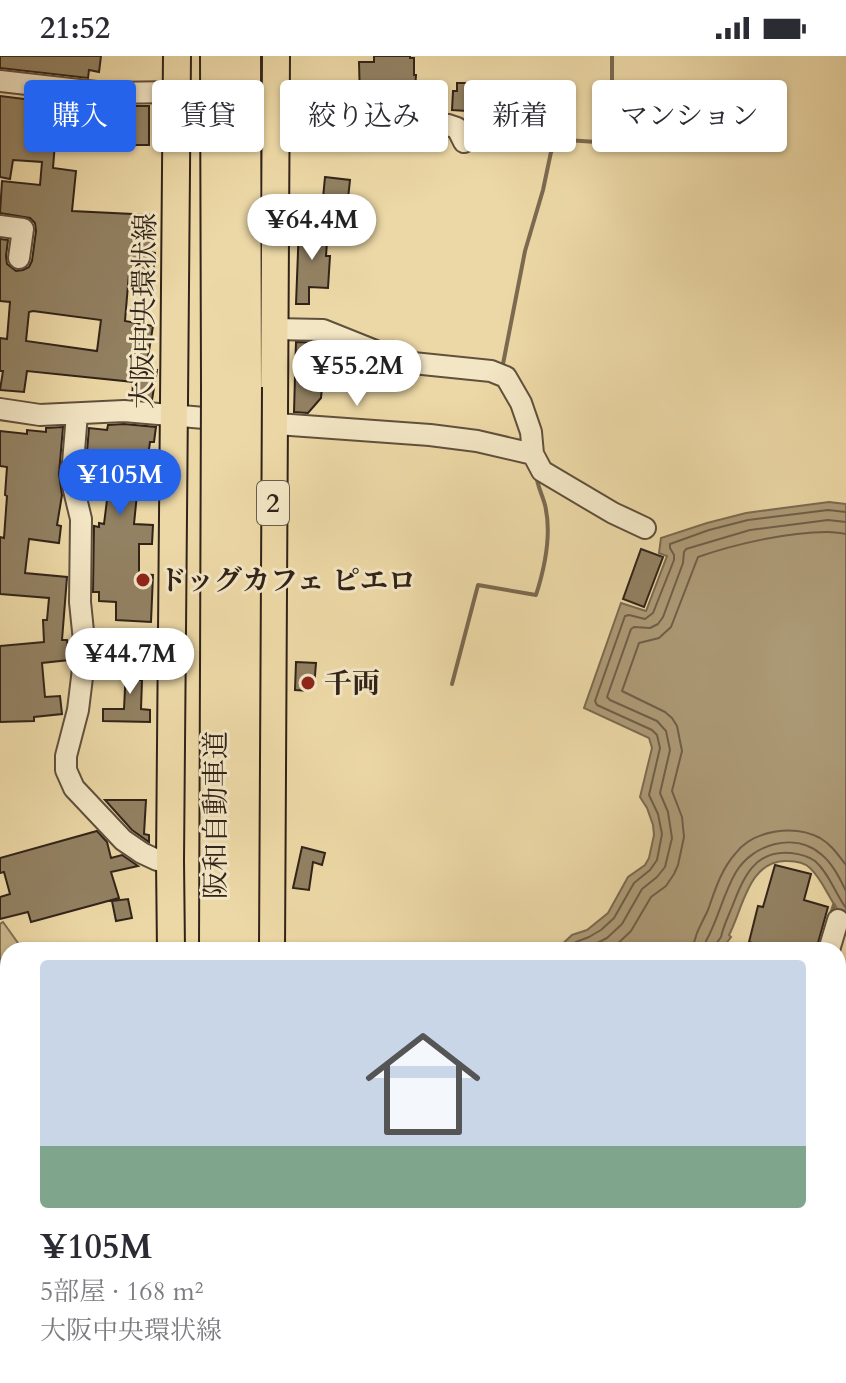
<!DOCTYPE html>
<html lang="ja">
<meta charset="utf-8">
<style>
:root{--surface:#fff;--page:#f7f7f7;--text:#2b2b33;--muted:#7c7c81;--line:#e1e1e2;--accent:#2563eb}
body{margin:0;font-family:Cardo,"Noto Serif JP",serif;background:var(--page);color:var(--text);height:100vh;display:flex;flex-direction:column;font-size:30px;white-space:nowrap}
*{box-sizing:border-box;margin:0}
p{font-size:26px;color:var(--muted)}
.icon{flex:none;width:44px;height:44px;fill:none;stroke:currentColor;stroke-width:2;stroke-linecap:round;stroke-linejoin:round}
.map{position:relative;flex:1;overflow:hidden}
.drawer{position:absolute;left:0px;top:886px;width:846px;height:442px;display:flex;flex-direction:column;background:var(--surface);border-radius:24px 24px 0 0;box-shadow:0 2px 6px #0004}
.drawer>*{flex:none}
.banner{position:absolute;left:24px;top:24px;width:798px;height:72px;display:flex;gap:16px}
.price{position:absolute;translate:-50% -68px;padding:0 18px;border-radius:28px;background:#fff;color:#222;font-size:26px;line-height:52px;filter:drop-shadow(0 2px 4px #0008)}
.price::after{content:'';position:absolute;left:50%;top:48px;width:24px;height:18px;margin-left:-12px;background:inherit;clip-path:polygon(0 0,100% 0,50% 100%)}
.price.active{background:var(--accent);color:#fff}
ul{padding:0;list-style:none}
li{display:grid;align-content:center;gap:16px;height:424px;padding:0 40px}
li+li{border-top:2px solid var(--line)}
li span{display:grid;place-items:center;height:248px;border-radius:8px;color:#555}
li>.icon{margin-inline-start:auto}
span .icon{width:144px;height:144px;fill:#fffc;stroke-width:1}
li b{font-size:34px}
.chip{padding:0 28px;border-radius:8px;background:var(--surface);box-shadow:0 2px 6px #0004;font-size:28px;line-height:72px}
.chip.active{background:var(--accent);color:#fff}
.status{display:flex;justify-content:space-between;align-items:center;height:56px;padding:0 40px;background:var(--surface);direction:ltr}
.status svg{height:22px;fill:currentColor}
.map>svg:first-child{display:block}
</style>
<div class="status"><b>21:52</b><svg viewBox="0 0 49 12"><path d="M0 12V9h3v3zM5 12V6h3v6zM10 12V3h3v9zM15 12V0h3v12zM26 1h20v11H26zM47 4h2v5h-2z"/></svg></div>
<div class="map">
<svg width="846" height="1327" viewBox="0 0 846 1327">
<rect width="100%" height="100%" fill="#ecd8a6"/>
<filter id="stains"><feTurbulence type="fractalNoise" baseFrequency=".0025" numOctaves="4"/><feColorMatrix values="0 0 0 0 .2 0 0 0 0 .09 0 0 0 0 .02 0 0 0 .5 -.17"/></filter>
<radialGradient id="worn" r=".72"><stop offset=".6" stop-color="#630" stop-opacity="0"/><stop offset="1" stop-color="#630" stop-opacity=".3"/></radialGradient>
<path fill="#ccb98e" stroke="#7e6e54" stroke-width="2" d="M3 866 23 894H8V960L0 966V868Z"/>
<path fill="#ac9a76" stroke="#7b6a51" stroke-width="2" d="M829 446 846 448V863C830 849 826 827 810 812 804 806 795 805 787 805 748 804 743 853 729 879L731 881 721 894H556L572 879 587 874 608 857 628 821 645 809 649 802 654 779 653 769 647 752 640 741 652 692 649 682 584 652 621 547 646 555 667 500 659 497 661 482 707 467 746 457Z"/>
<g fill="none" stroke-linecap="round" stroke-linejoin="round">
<path stroke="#6e5e48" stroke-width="2" d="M567 894 576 886 589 881 601 874 614 862 634 827 650 814 657 804 662 778 658 758 649 739 660 692 657 679 652 674 597 649 595 645 625 560 629 559 645 563 653 557 674 504V499L670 492V488L709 474 748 464 828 454 846 456
M584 894 607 882 622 868 642 833 657 821 665 811 672 782 668 756 660 737 670 694 666 675 657 665 610 644 607 641 631 573 634 571 650 572 658 568 663 561 683 507 684 496 686 493 750 474 828 464 846 466
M611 894 631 875 651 841 666 830 674 818 678 809 684 781 682 761 672 735 682 695 677 670 672 662 665 656 622 635 639 587 659 582 671 571 698 501C735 488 788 476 827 476 833 476 840 477 846 478
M693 894C694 879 702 867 708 854 715 834 721 814 735 798 753 774 794 768 820 782 832 789 838 799 846 809
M705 894 706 885C718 864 723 838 736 816 753 788 795 775 822 799 833 808 840 823 846 835
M715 894 716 888 721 881C723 871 728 861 732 851 743 823 754 793 791 797 800 798 808 800 815 805 829 817 835 837 846 852"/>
<path stroke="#7b6a51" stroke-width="4" d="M505 312 503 308 525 195 543 134 551 96 558 87 566 84 612 87V0
M452 628 478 529 536 539C545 511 552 478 545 449 542 438 537 429 536 418
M830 861 834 849"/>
</g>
<path fill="#928162" stroke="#312319" stroke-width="2" fill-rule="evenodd" d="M0 0H101L99 16 89 14 88 22 0 12Z
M374 0H410V2H414V19H416L415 34 379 31 380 47 360 44 359 6H374Z
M457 27H470L467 55 452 54 453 35H457Z
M0 40 49 46 45 87H55L53 112 76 115 72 155 153 159 151 196 155 197 153 219 129 217 125 265 153 270 146 313 157 314 152 344 132 343 133 326 27 315 24 336 0 334 3 315H0V282L7 283 10 246 0 245V183L8 184 6 200 7 208 16 215 23 214 29 211 32 205 36 175 35 167 30 162 0 157 2 125 40 129 42 106 13 104 10 123 0 121ZM33 255 101 264 97 295 26 285 29 256Z
M118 50H149V89H130V86L87 85 88 66 108 68V53L117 54Z
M325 121 350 124 347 152H338L337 157 325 156 327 143 323 142Z
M299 170 328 172 326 200H330L328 232 309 231V248H296Z
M296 286 320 287 329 290 326 310H324L321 342 308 357 294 356Z
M124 368 156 371 154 386H150L144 429 138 428 134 468 153 469 152 488H139V518L153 519 151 566 116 564V546L99 545V536H93L94 470 99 471V467L104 468 107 444 89 442 85 419 89 372 107 374 108 369Z
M63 371 59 418 62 439 57 469 61 470 59 487 29 483 25 517 67 521 62 584H67L69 604 42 607 45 641 60 640 62 658 34 661V665L0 666V590L44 586 43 564H47L49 542 0 538V481L4 482 7 440 5 439 7 411 0 410V375L27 378V374L46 376V372Z
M641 493 663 501 644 551 623 543Z
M121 577 122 620 95 619 96 578Z
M127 594 138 595 137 624H142L141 653 150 654V666L103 665V653H124Z
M296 606 316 607 314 632 310 631V635L295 634Z
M105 744H146L144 778 149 779V786L132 774Z
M97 775 107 786 111 802 122 799 138 810 111 816 119 842 31 866 28 856 0 863V841L10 838 4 816 0 817V802Z
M302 791 325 797 322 809 313 806 309 834 293 832Z
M775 809 811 818 804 844 828 851 816 894H779L749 886 758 850 763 851Z
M128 843 132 862 116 865 112 845Z"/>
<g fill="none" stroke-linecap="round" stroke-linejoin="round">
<defs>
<path id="minor" d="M0 25 105 37 177 36
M276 42 370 59 448 69 457 72 464 86
M0 170 23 173 19 202
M274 273 323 274 403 306 491 315 506 321 521 347 531 376 533 398 542 415 613 457 645 472
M0 353 40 359 124 355 227 364
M77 358 72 419 73 430 81 463 80 546 84 585 83 613 78 654 66 700V714L74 732 123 784 142 797 157 804 170 805
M263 367 430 379 477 385 533 398
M829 894 838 864
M0 1087 8 1088
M838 1129 846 1130
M0 1152 8 1154
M0 1229 8 1230
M303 1320 310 1327
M737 1327V1320"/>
<path id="major" d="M171 894 170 805 177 0
M271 894 276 0
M267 1320V1327
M152 1327 154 1320
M182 1327 185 1320"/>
<path id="highway" d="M216 0 217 331
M245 0 246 331
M212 1327 213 1320
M241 1327V1320"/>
</defs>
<use href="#minor" stroke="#60503c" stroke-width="24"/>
<use href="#major" stroke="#312319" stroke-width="30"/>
<use href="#highway" stroke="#312319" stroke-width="34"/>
<use href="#minor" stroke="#f3e6c5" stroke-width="20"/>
<use href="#major" stroke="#ecd8a6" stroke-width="26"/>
<use href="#highway" stroke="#ecd8a6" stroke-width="30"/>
<defs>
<path id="highway-bridge" d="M215 894 217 331
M243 894 246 331"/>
</defs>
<use href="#highway-bridge" stroke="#312319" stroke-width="34" stroke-linecap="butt"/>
<use href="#highway-bridge" stroke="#ecd8a6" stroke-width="30"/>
</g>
<g fill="#8f2418" stroke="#f3e6c5" stroke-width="3">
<circle cx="143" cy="524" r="8"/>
<circle cx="308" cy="627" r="8"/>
</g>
<g text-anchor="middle" stroke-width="6" stroke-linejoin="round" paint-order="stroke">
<rect fill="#f3e6c5" stroke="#6b5e4d" stroke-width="2" x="257" y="425" width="32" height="44" rx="6"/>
<g font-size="26" font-weight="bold" fill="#312319">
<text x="273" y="456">2</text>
</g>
<g font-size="28" fill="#312319" stroke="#f3e6c5">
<text transform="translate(143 255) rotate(-89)" y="10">大阪中央環状線</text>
<text transform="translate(215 759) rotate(-90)" y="10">阪和自動車道</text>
</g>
<g font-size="28" font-weight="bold" fill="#312319" stroke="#f3e6c5" text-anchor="start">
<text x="159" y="534">ドッグカフェ ピエロ</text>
<text x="324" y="637">千両</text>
</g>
</g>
<rect width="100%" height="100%" filter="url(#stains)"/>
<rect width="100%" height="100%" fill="url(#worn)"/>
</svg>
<b class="price" style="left:312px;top:206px">¥64.4M</b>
<b class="price" style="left:357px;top:352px">¥55.2M</b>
<b class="price active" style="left:120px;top:461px">¥105M</b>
<b class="price" style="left:130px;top:640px">¥44.7M</b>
<div class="banner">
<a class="chip active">購入</a>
<a class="chip">賃貸</a>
<a class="chip">絞り込み</a>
<a class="chip">新着</a>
<a class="chip">マンション</a>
</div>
<section class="drawer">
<ul>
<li><span style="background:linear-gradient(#c9d6e8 75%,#7fa58c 0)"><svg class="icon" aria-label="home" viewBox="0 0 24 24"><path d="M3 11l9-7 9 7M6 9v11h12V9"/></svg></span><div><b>¥105M</b><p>5部屋 · 168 m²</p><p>大阪中央環状線</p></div></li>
</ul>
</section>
</div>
